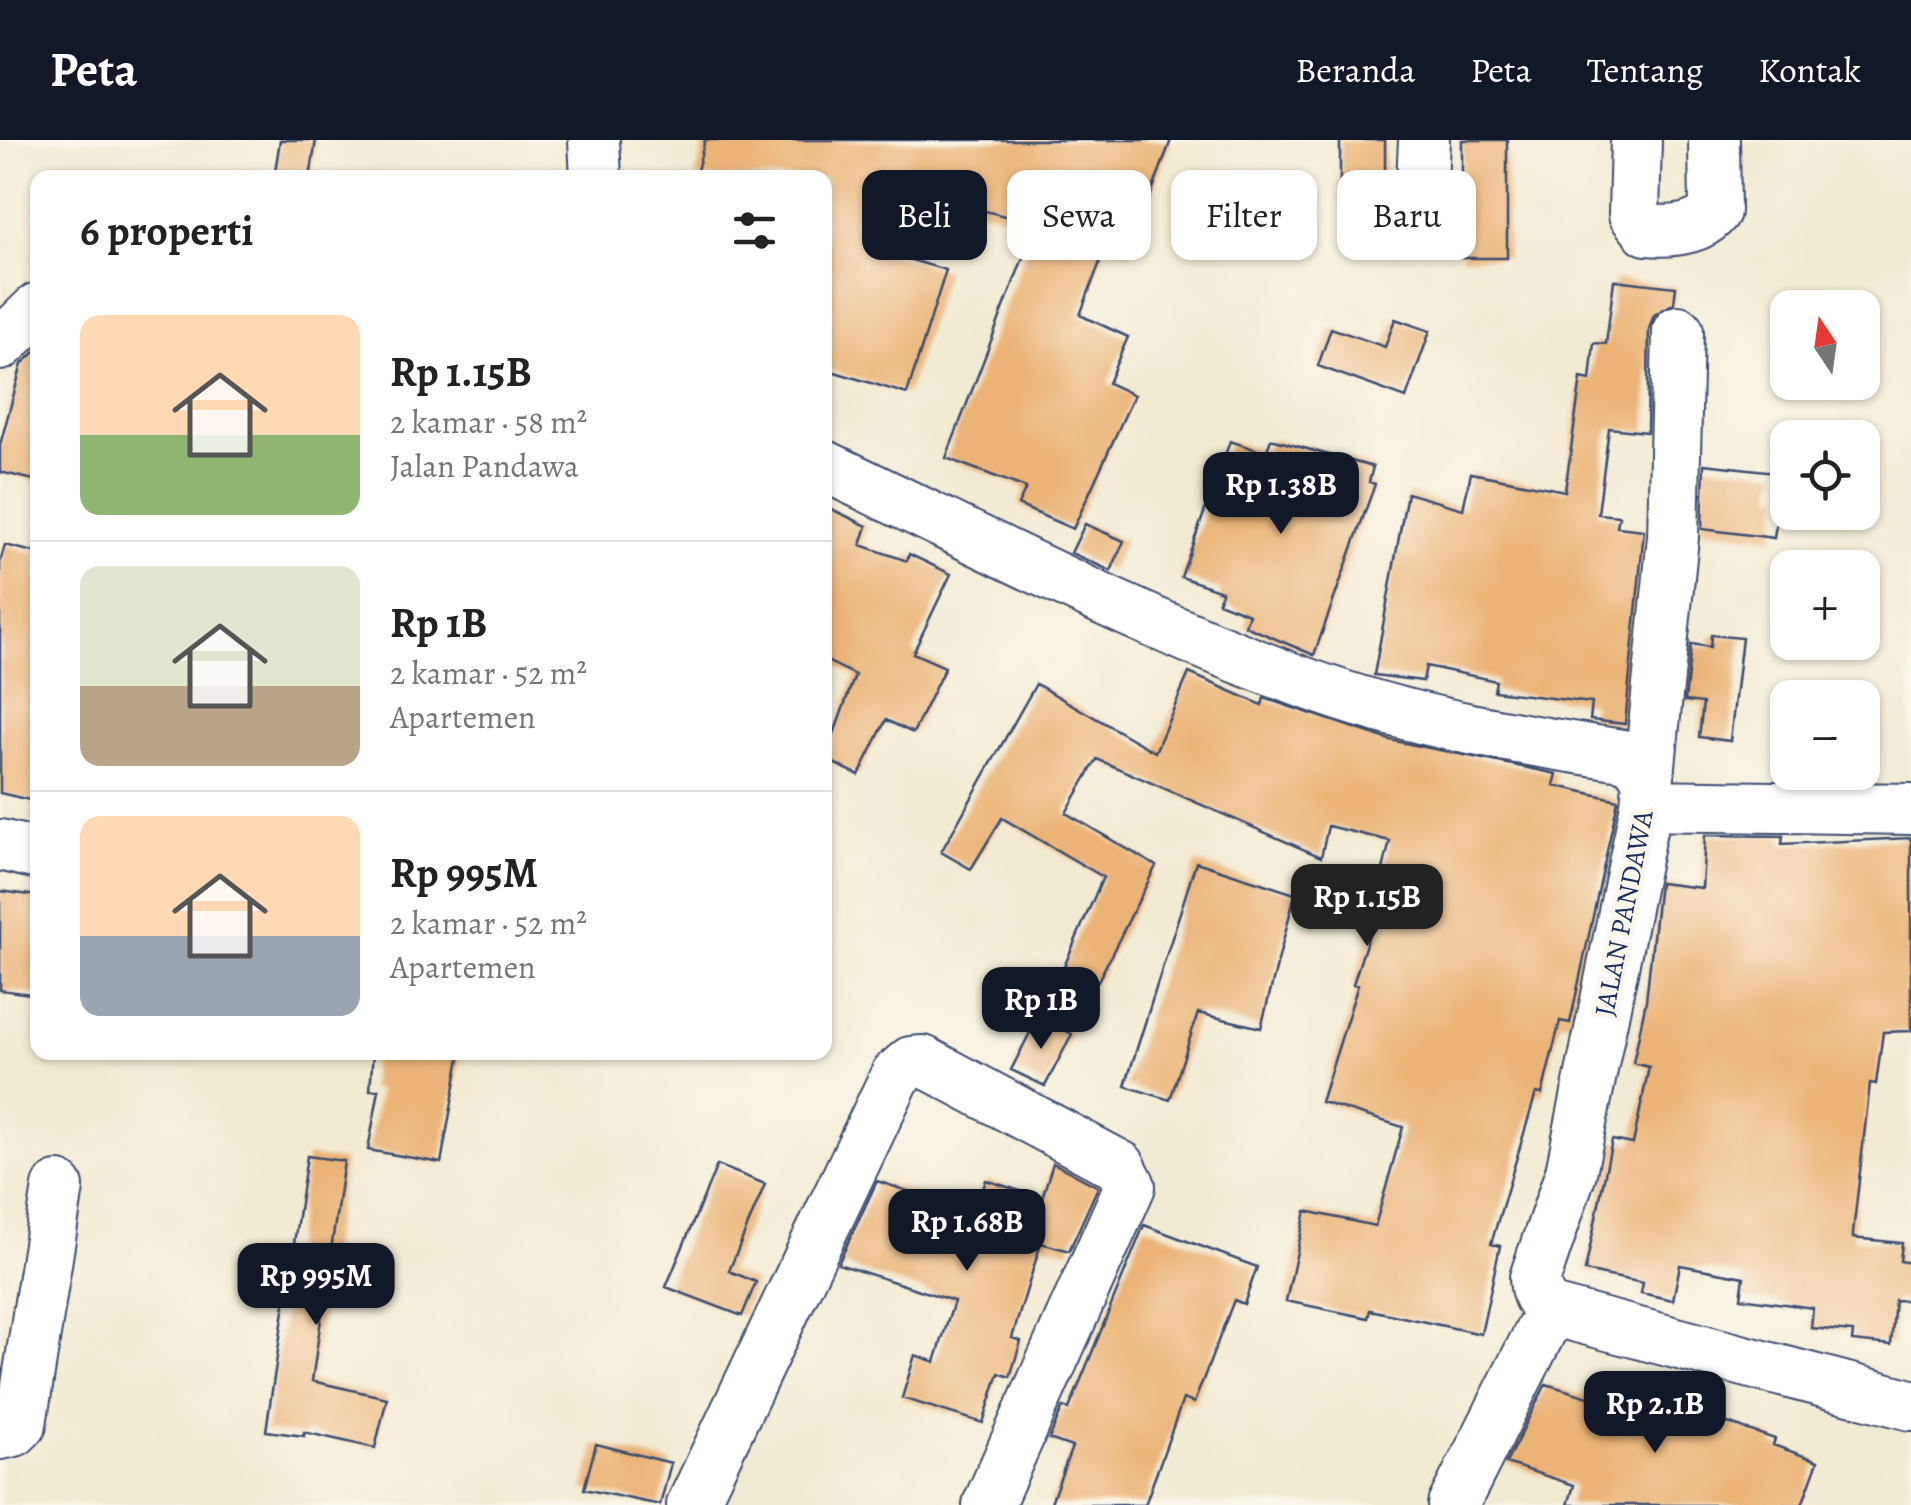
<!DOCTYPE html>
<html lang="id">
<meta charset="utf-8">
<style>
:root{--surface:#fff;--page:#f6f6f6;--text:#222;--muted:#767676;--line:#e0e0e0;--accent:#111827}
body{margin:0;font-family:Alegreya,serif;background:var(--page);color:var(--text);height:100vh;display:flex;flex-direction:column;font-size:38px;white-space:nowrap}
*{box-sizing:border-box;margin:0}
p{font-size:32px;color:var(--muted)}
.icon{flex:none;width:55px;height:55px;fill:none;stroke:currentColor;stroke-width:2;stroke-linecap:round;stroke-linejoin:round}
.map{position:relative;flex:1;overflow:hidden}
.side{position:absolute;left:30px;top:30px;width:802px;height:890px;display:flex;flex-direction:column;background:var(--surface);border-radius:20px;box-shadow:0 2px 8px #0004}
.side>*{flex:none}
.top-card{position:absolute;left:862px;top:30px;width:898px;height:90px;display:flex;gap:20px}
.needle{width:65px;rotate:347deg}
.buttons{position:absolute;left:1770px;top:150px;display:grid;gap:20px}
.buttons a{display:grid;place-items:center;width:110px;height:110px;border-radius:20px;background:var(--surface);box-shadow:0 2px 8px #0004;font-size:50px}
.price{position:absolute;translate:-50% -85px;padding:0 22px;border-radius:20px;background:var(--accent);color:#fff;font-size:32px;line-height:65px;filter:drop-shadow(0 2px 5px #0008)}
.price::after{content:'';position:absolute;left:50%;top:60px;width:30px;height:22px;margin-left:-15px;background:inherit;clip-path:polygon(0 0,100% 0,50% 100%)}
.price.selected{background:#222;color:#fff}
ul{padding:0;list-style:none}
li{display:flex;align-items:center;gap:30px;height:250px;padding:0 50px}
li+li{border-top:2px solid var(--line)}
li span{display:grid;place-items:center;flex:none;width:280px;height:200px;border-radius:20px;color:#555}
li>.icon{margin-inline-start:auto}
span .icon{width:120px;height:120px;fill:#fffc;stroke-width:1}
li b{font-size:42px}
h2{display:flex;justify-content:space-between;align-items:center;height:120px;padding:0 50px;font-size:42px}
.pill{padding:0 35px;border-radius:20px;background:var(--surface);box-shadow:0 2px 8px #0004;font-size:35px;line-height:90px}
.pill.selected{background:var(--accent);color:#fff}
header{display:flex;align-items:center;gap:60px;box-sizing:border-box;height:140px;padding:0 50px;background:var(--accent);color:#fff}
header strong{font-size:48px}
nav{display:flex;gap:55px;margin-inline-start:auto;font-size:35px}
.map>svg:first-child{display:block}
</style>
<header>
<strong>Peta</strong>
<nav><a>Beranda</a><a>Peta</a><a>Tentang</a><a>Kontak</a></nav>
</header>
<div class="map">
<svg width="1911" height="1365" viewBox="0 0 1911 1365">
<rect width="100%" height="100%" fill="#fbf7ec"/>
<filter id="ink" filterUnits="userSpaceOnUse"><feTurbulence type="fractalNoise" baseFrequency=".01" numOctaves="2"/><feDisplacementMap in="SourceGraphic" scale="20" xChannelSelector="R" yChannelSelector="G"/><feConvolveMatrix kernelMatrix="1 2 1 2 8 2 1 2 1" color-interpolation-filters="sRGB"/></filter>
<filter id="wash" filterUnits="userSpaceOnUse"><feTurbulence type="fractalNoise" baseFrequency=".0048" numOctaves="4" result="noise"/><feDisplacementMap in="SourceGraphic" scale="40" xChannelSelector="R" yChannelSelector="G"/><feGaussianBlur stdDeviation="2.25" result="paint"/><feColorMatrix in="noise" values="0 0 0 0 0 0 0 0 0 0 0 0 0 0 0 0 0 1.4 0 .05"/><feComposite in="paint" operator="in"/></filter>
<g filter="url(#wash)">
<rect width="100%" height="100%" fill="#f2ebd3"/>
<g id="blocks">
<path fill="#ebb376" d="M280 0H316L310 38H274Z
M705 0H1171L1129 114 1106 106 1080 175 1128 197 1108 243 1134 255 1073 389 1018 365 1026 348 946 318 1036 84 896 48 876 110 946 130 907 254 825 229V38H695Z
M1340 0H1385V62H1340Z
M1462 0H1507V118H1462Z
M1614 140 1676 147 1674 163 1654 175 1649 189 1647 292 1609 288 1598 374 1619 376 1617 387 1644 390 1625 584 1590 580 1592 563 1494 551 1496 541 1426 526 1423 541 1374 535 1407 353 1463 369 1471 333 1565 351 1581 238 1590 240 1594 203 1606 204Z
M1395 179 1430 191 1406 258 1318 226 1331 188 1385 207Z
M38 209V341L0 332V305L22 224Z
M1271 299 1373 327 1369 342 1375 344 1314 515 1245 486 1249 474 1218 462 1222 451 1181 437 1230 301 1266 313Z
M1704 324 1776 332 1773 354 1780 355 1774 398 1702 389Z
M825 366 867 386 861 405 907 421 909 414 951 434 913 513 945 527 913 593 886 580 859 635 825 619 855 535 825 520Z
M1085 384 1124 401 1111 431 1071 413Z
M5 405 38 413V662L0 653V422Z
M1711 495 1742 498 1730 601 1699 597 1703 563 1685 561 1691 504 1710 507Z
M1189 533 1262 565 1264 558 1390 600 1557 634 1554 645 1618 660 1570 883 1560 881 1542 954 1536 953 1491 1104 1500 1106 1481 1194 1370 1170 1368 1178 1286 1161 1306 1071 1375 1086 1403 987 1321 962 1358 845 1353 844 1379 763 1375 762 1390 701 1328 686 1321 717 1097 619 1066 673 1156 726 1098 841 1063 829 1103 737 1002 678 971 729 941 712 1036 544 1155 612Z
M1705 695 1783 696 1782 704 1911 698V891L1883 892 1876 944 1870 943 1853 1093V1098L1902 1103 1900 1121 1911 1123V1161L1895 1160 1891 1205 1852 1201 1853 1192 1811 1188 1813 1168 1741 1158 1744 1137 1680 1125 1673 1160 1641 1153 1643 1143 1585 1131 1612 1000 1633 1004 1649 927 1633 923 1646 861 1659 743 1702 748Z
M1196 722 1295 754 1261 888 1198 873 1170 960 1125 946Z
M0 751 38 756V855L0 850Z
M1038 877 1072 894 1045 946 1011 930Z
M373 912H461L441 1023 368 1010 379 950H370Z
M307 1016 344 1021 312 1241 387 1258 375 1308 304 1292V1296L266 1291Z
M1053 1023 1098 1047 1069 1111 1041 1103 1012 1198 1021 1201 1010 1237 999 1233 983 1283 902 1258 915 1215 935 1222 954 1161 838 1124 877 1041 975 1073 986 1040 1042 1058Z
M717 1025 765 1044 729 1131 756 1142 742 1176 666 1147Z
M1144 1085 1257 1127 1244 1164 1234 1160 1194 1263 1183 1259 1145 1365H1050L1072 1307 1049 1299 1063 1267 1069 1269Z
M1546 1244 1601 1261 1605 1251 1693 1280 1695 1272 1775 1299 1773 1305 1818 1321 1802 1365H1568L1574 1345 1506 1323Z
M596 1304 671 1323 660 1365 584 1349Z"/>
</g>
</g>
<g filter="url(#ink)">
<use href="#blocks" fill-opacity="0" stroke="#3b4b70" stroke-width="2.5"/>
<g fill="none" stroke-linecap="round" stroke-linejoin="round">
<defs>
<path id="minor" d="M594 0 596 38
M1636 0 1634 74 1647 90C1670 92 1699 91 1715 71L1714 0
M1420 85 1424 0
M1678 191 1673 397 1646 665 1571 1032 1535 1138C1536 1153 1539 1161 1551 1170L1911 1265
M0 205 38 168
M825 326C989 404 1153 491 1325 550 1419 583 1523 600 1622 615L1635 620 1647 637
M1646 665 1911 669
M0 705 38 714
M0 1294 14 1291 21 1284 58 1047
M692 1365 896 935 911 922 923 921 1120 1026 1130 1046 988 1365
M1453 1365 1551 1170"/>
</defs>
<use href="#minor" stroke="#3b4b70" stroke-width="54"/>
<use href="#minor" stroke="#fff" stroke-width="50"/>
</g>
</g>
<g text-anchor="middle" stroke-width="10" stroke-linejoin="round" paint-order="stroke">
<g font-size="28" fill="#1b2f5e" stroke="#fbf7ec">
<text transform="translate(1623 773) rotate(-79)" y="10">JALAN PANDAWA</text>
</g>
</g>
</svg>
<div class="buttons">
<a><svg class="needle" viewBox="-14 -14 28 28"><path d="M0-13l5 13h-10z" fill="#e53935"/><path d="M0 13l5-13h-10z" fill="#767676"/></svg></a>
<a><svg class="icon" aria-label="locate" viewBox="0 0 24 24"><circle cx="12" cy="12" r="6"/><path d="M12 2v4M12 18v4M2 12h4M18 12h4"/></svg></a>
<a>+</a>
<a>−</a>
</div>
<b class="price" style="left:1281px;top:397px">Rp 1.38B</b>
<b class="price selected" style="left:1367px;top:809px">Rp 1.15B</b>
<b class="price" style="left:1041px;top:912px">Rp 1B</b>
<b class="price" style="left:967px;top:1134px">Rp 1.68B</b>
<b class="price" style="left:316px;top:1188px">Rp 995M</b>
<b class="price" style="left:1655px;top:1316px">Rp 2.1B</b>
<div class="top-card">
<a class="pill selected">Beli</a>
<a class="pill">Sewa</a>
<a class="pill">Filter</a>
<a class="pill">Baru</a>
</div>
<section class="side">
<h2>6 properti<svg class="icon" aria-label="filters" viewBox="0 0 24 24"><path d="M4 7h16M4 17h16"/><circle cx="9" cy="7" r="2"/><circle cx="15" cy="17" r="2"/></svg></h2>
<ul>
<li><span style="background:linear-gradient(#ffd9b3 60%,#8fb573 0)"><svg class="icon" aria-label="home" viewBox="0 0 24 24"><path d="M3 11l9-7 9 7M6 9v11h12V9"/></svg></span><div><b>Rp 1.15B</b><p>2 kamar · 58 m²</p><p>Jalan Pandawa</p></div></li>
<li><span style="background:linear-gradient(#dfe7d0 60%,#b9a48a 0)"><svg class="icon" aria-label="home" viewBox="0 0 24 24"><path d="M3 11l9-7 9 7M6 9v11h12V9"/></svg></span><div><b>Rp 1B</b><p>2 kamar · 52 m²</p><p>Apartemen</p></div></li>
<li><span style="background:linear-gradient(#ffd9b3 60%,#9aa5b1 0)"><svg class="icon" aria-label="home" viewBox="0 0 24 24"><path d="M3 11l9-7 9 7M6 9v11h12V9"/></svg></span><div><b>Rp 995M</b><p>2 kamar · 52 m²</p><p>Apartemen</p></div></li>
</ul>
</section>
</div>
